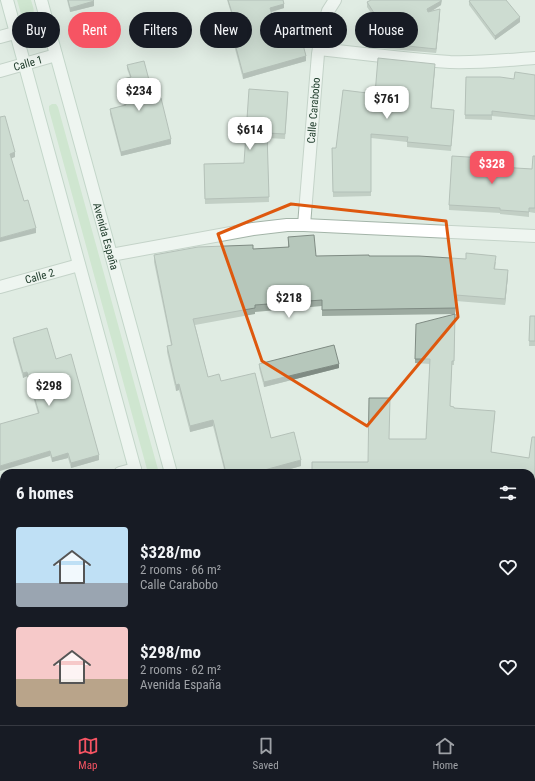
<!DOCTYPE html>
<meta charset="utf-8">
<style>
:root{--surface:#171b24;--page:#242831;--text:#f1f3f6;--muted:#9ea1a6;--line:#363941;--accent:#f65463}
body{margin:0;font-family:"Roboto Condensed",sans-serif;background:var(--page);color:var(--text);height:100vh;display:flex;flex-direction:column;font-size:15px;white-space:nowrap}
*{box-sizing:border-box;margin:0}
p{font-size:13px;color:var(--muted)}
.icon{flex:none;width:22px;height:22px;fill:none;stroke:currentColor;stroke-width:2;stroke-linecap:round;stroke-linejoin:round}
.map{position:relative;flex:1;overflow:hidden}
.panel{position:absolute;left:0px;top:469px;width:535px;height:256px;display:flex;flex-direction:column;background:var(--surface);border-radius:12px 12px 0 0;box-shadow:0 4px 16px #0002}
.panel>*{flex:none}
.banner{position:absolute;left:12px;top:12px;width:511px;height:36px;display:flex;gap:8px}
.price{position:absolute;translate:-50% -34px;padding:0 9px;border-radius:8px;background:#fff;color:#222;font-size:13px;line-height:26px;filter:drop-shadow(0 1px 2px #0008)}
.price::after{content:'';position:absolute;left:50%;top:24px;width:12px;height:9px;margin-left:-6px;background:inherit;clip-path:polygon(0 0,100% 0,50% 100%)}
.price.current{background:var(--accent);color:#fff}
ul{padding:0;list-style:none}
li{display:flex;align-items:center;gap:12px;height:100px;padding:0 16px}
li span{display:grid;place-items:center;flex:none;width:112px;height:80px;border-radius:4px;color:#555}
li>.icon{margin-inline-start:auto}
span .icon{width:48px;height:48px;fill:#fffc;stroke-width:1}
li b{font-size:17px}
h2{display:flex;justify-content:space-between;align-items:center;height:48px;padding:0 16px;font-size:17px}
.chip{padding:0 14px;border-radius:18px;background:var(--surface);box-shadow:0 4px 16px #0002;font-size:14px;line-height:36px}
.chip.current{background:var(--accent);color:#fff}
.menu{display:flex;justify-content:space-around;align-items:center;height:56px;border-top:1px solid var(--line);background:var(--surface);font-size:11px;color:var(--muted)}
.menu a{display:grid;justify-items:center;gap:2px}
.menu .current{color:var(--accent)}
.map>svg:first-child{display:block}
</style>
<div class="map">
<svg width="535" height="725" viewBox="0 0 535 725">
<rect width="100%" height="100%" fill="#e0ece3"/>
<path fill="#bbdeb8" d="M17 0H31C33 7 36 12 31 18L27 19 23 18 21 14Z
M52 104H56L58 107 159 473H148L49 110V106Z"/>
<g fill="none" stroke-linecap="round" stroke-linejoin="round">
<defs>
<g id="street">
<path d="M0 37 48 24"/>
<path d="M319 49C363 54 406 59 450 62 478 63 507 60 535 58"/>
<path id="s1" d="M0 71 56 55"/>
<path id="s2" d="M304 225 318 54 322 30 328 11 335 0"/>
<path d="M111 255 253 229 287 225H304L366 228 535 236"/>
<path id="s3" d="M0 287 79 265"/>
<path d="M120 473 135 469"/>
<path d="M0 506 4 505"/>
<path d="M531 537H535"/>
<path d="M0 725 13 721"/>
</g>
<g id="secondary">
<path d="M7 0 136 473"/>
<path id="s4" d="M41 0 171 473"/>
<path d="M205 721 206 725"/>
<path d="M239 721 240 725"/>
</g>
</defs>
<use href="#street" stroke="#a3b4a8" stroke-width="14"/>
<use href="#secondary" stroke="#a1bbaa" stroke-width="14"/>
<use href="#street" stroke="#fff" stroke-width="12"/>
<use href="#secondary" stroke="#fff" stroke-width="12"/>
</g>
<path fill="#9daba1" d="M67 0H93L94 6 70 12Z
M227 0H283L284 8 272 12 280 43 306 61 243 79 234 45V40L239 38Z
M469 1 520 22 495 40 469 5Z
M367 2 441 5 430 12 440 14 436 53 379 48 382 21 378 23 367 7Z
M127 65 154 99 171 144 121 156 110 114V109L124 105 119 85V80L130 77 127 69Z
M435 68 431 108 454 115 451 151 407 147V142L371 138V196L333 197 332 148H336L375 94Z
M535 75V120L492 116V120L465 119 466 77 514 79Z
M288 97 285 139 267 138 269 202 205 204 204 164 244 163Z
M535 156V213L529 212V217L500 214V213L449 210V205L484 166 532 169Z
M288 237 316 256H369L496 262 495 269 508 276 505 305 456 301 455 314 454 365H452L450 406 454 408 495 416 491 452 529 458 535 437V484H531V473L368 462 389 439H426L430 364 415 363V359L455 314 322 316V306L255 312V314L195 325 208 377 221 381 271 438 301 466 276 473H225L213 426 190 432 179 390 176 391 167 352V346L171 345 154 262V255L288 247Z
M530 316H535V346H529Z
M13 338 56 359 99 460 71 468 68 458 52 462 27 376 23 378 13 342Z
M259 364 339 368 264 387 259 368Z
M531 628H535V670L531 669Z"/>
<path fill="#7f8b83" d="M442 0 441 5 427 14V9Z
M94 1V6L70 12V8Z
M284 4V8L270 12V8Z
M440 9V14L436 53V49Z
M382 16V21L378 23V19Z
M520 17V22L495 40V36Z
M306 56V61L243 79V74Z
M435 64V68L431 113V108Z
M171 139V144L121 156V152Z
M15 152V157L10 159V154Z
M36 228V233L0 242V238Z
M508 270V276L505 305V299Z
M339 364V368L264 387V382Z
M27 372V376L23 378V373Z
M179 384V390L176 391V385Z
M213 420V426L190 432V426Z
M50 451V456L0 471V466Z
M68 453V458L52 462V458Z
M99 455V460L71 468V463Z
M301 460V466L276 473H257V472Z
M4 685V690L0 691V686Z
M380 721H397L383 725H365Z"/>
<path fill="#b6c7bb" stroke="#7f8b83" d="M68 0H93L94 1 70 8Z
M228 0H283L284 4 270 8 280 43 301 37 306 56 243 74 234 40 240 38Z
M371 0H441V1L427 9 428 12 440 9 436 49 379 43 382 16 378 19 367 2Z
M471 0H506L520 17 495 36 469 1Z
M378 58 435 64 431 108 454 110 451 146 407 142 408 137 371 134V192H333L332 148H336L343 90 375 94Z
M144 61 154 99 161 98 171 139 121 152 110 109 126 105 119 80 131 77 127 65Z
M515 72 535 75V116L492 111V115H465L466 77H500L514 79Z
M249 89 288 92 285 134 267 133 269 197 205 199 204 164 244 163Z
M5 116 15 152 10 154 24 201 28 200 36 228 0 238V117Z
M452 156 484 158V166L532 169 533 156H535V208H529V212L500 210V208L449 205Z
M314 235 316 256 369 255V256H419L466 259V253L496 256 494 269 508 270 505 299 456 295V308L322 310V300L255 305V308L193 319 208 377 219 374 221 381 255 373 271 438 294 432 301 460 257 472 258 473H226L213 420 190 426 179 384 176 385 167 346 172 345 154 255 198 247 253 245V249L289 247 288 237Z
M455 314 454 361H452L450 406 454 407V408L495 411 491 452 529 458 532 437H535V479H531V473H312V462H368L369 398H390L389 439H426L430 359H415L416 324Z
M530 316H535V341H529Z
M47 328 56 359 71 354 99 455 71 463 68 453 52 458 50 451 0 466V424L39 413 27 372 23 373 13 338Z
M334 345 339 364 264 382 259 364Z
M0 544 3 552 4 551V685L0 686Z
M531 628H535V665H531Z
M104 721H188L189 725H96L104 723Z
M261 721H314L315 725H262Z
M354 721H380L365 725H355Z"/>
<path d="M0 0H535V725H0ZM291 204 446 221 458 317 367 426 262 361 218 234Z" fill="#e0ece3" fill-opacity=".55" fill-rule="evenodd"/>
<path fill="none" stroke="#de580e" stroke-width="3" stroke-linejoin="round" d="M291 204 446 221 458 317 367 426 262 361 218 234Z"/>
<g text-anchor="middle" stroke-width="3.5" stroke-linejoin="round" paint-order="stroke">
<g font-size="11" fill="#203d2c" stroke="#f1f8f2">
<text dy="4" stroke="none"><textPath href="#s1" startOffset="29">Calle 1</textPath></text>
<text dy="4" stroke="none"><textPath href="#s2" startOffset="115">Calle Carabobo</textPath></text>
<text dy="4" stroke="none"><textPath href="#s4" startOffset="245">Avenida España</textPath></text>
<text dy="4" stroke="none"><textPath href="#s3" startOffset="41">Calle 2</textPath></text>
</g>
</g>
</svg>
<b class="price" style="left:139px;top:112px">$234</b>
<b class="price" style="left:387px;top:120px">$761</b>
<b class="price" style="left:250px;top:151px">$614</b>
<b class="price current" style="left:492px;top:185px">$328</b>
<b class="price" style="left:289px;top:319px">$218</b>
<b class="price" style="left:49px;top:407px">$298</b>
<div class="banner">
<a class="chip">Buy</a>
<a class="chip current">Rent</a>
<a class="chip">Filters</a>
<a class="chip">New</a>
<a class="chip">Apartment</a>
<a class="chip">House</a>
</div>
<section class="panel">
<h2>6 homes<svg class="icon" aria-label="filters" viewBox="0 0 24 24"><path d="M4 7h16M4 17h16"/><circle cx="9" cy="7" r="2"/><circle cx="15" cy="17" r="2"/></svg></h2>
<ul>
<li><span style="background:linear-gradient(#bfe0f5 70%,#9aa5b1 0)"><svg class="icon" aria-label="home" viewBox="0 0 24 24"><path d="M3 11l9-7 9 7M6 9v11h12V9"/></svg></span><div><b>$328/mo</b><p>2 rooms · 66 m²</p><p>Calle Carabobo</p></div><svg class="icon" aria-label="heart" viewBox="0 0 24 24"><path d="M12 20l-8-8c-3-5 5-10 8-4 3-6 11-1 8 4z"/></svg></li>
<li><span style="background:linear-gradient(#f6c9c9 65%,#b9a48a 0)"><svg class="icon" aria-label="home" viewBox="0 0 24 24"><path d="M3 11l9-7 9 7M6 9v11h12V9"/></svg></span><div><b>$298/mo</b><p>2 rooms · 62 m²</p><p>Avenida España</p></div><svg class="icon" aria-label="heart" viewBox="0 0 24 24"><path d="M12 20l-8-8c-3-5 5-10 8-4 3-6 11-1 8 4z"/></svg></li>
</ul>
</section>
</div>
<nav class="menu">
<a class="current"><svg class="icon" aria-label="map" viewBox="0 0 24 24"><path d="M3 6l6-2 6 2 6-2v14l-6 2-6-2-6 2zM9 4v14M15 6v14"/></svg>Map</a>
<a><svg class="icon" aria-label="saved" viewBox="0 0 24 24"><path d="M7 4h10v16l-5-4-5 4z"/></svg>Saved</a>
<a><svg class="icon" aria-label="home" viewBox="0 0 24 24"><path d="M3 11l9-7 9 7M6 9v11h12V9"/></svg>Home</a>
</nav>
